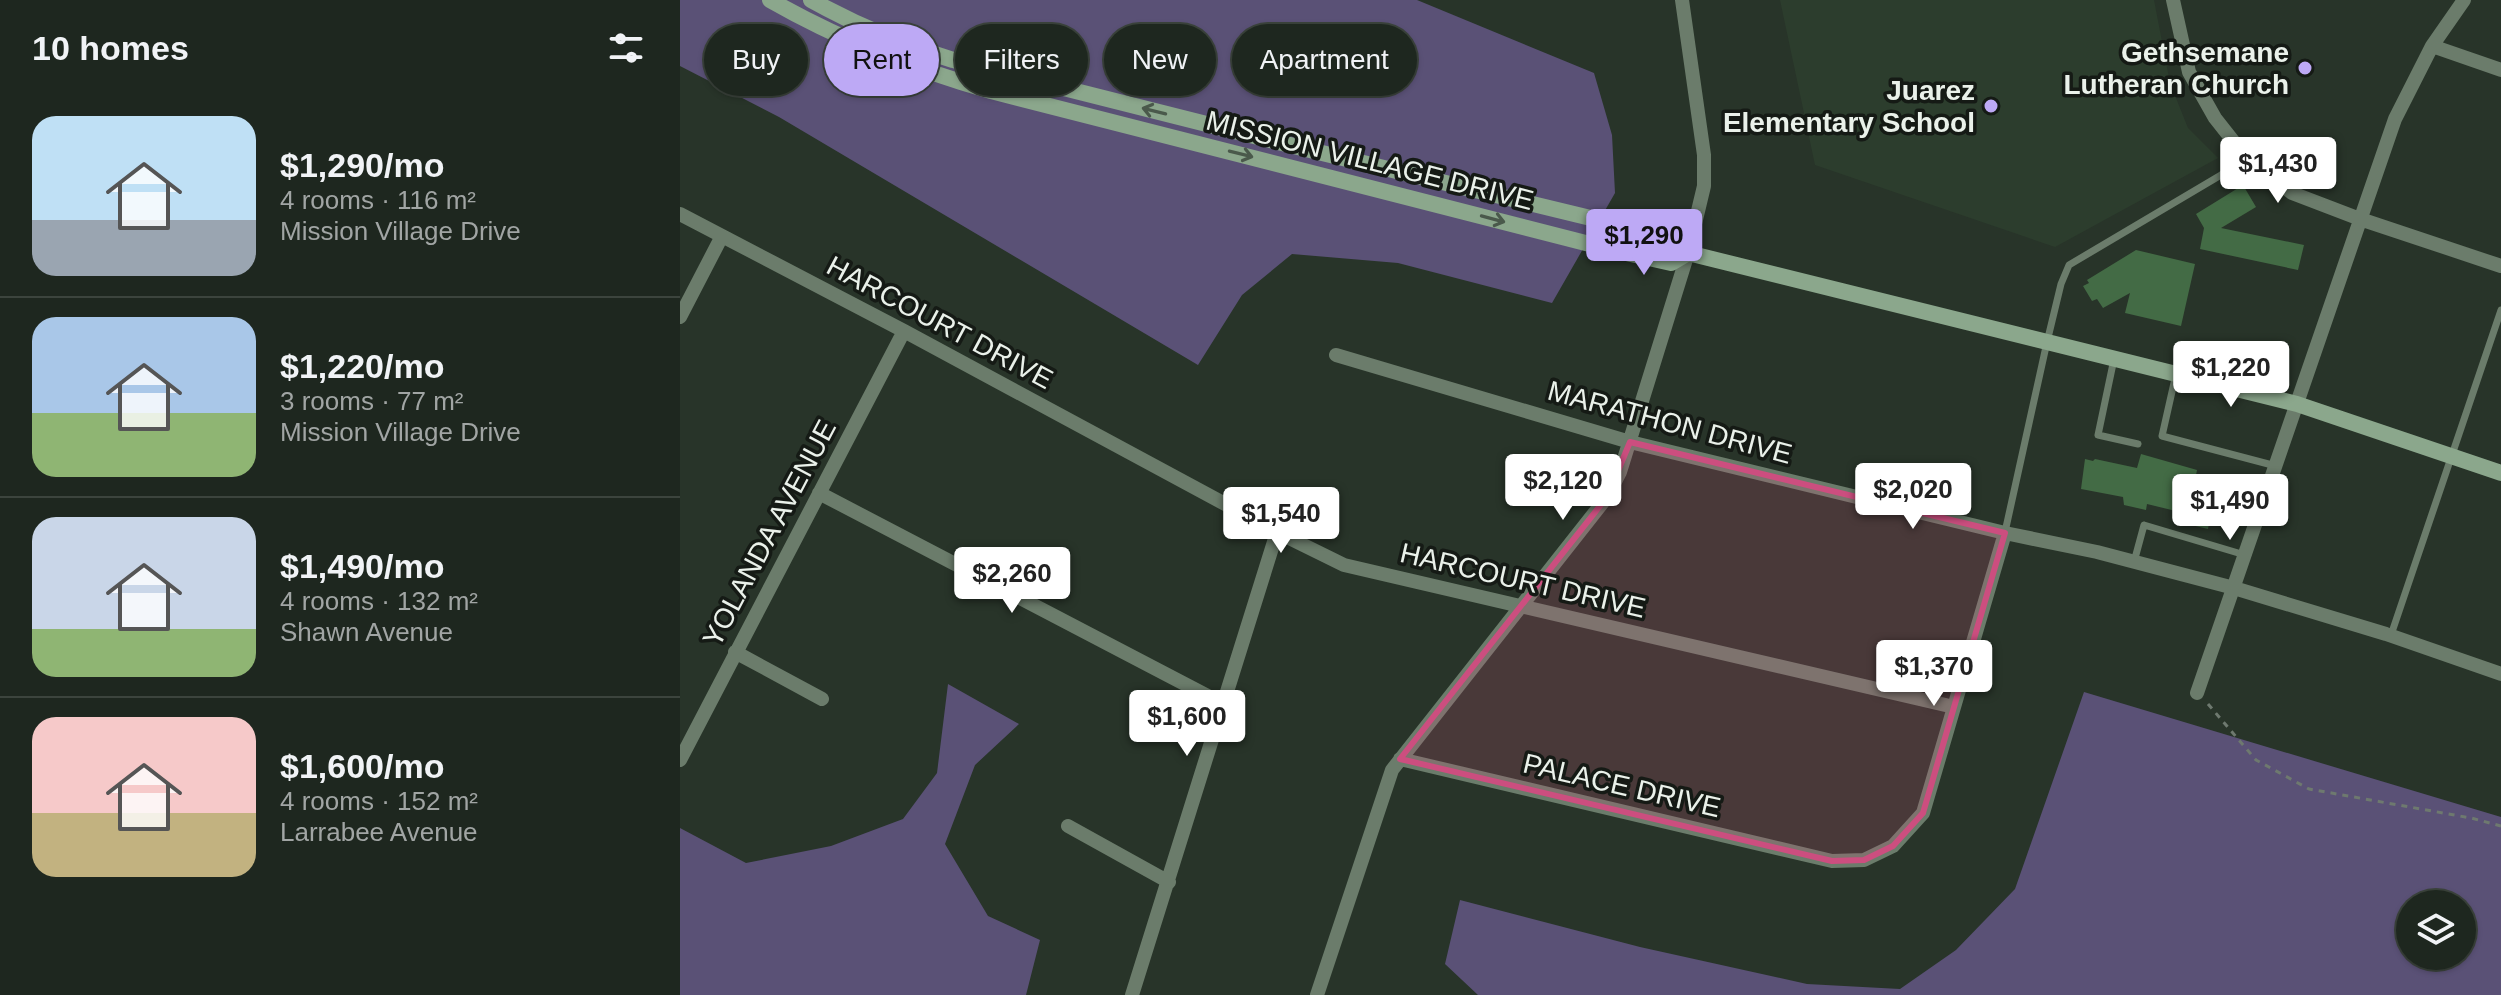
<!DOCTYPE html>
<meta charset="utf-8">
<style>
:root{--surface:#1e271f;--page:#262f28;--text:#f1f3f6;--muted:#a1a5a4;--line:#3c443d;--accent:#bda9f5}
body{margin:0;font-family:Helvetica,sans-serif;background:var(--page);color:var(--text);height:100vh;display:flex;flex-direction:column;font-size:30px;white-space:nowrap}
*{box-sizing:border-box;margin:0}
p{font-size:26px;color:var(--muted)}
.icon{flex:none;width:44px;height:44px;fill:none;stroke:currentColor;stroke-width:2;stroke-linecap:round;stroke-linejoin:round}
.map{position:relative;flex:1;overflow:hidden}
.panel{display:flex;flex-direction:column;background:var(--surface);width:680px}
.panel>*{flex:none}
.banner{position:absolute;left:24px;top:24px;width:760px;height:72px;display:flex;gap:16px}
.fabs{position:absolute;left:1716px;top:890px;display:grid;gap:16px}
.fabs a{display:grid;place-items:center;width:80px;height:80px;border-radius:50%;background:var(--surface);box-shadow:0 2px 6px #0004,0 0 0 2px var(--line);font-size:40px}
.price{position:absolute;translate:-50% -68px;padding:0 18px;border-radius:8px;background:#fff;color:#222;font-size:26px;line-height:52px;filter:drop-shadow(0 2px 4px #0008)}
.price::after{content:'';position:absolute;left:50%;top:48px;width:24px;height:18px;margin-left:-12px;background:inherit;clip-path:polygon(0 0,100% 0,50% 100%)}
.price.active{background:var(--accent);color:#111}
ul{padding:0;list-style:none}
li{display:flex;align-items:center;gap:24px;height:200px;padding:0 32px}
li+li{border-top:2px solid var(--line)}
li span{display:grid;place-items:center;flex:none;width:224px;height:160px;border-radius:24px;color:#555}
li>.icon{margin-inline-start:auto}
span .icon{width:96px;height:96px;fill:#fffc;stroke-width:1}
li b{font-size:34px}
h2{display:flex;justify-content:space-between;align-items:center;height:96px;padding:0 32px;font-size:34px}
.chip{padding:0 28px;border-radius:36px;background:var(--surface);box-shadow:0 2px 6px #0004,0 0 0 2px var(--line);font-size:28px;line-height:72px}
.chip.active{background:var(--accent);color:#111}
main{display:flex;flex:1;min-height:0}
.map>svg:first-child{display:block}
</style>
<main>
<section class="panel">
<h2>10 homes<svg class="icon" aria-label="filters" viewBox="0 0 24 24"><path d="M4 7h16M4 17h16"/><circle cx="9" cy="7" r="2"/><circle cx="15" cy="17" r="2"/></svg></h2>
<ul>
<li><span style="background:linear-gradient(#bfe0f5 65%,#9aa5b1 0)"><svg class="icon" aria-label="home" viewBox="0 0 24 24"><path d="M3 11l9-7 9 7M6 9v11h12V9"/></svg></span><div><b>$1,290/mo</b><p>4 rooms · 116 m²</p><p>Mission Village Drive</p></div></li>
<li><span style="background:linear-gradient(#a9c7e8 60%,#8fb573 0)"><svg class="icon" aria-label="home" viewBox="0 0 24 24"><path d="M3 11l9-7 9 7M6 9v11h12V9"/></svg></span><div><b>$1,220/mo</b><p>3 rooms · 77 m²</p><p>Mission Village Drive</p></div></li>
<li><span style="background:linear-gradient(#c9d6e8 70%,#8fb573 0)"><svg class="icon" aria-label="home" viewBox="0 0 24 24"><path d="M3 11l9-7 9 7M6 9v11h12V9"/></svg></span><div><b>$1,490/mo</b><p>4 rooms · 132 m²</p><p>Shawn Avenue</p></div></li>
<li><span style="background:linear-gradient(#f6c9c9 60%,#c2b280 0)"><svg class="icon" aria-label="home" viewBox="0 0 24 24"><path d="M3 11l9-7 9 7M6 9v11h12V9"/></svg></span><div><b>$1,600/mo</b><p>4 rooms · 152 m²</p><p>Larrabee Avenue</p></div></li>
</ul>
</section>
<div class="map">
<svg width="1821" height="995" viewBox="0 0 1821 995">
<rect width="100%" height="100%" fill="#283429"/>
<path fill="#2c3d2d" d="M1100 0H1474L1490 83 1508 128 1538 158 1375 247 1135 165Z"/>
<path fill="#5a5176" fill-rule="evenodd" d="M0 0H737L914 73 932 135 935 193 872 303 718 263 612 254 562 295 518 365 99 117 0 66Z
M268 684 339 724 295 765 265 844 308 916 360 940 346 995H0V828L66 863 151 846 223 819 257 773Z
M1404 692 1821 817V995H798L765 964 780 900 960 947 1127 984 1220 989 1276 950 1335 889ZM1730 904H1782V956H1730Z"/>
<path fill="#436b45" d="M1563 185 1576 207 1541 228 1624 245 1618 270 1520 249 1524 228 1516 214Z
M1456 250 1515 264 1501 326 1445 313 1450 293 1423 308 1417 299 1412 301 1403 286 1409 283 1407 280Z
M1461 454 1517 470 1516 475 1537 481 1528 529 1503 523 1504 513 1467 504 1466 510 1444 505 1443 497 1401 489 1405 459 1413 461 1415 459 1457 468Z"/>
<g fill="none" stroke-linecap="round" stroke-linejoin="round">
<path stroke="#6e796f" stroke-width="3" stroke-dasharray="6 6" stroke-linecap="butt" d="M1528 704 1576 760 1629 789 1791 818 1821 826"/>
<path stroke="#6b7c6b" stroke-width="7" d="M1434 359 1418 435 1458 444
M1496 374 1482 436 1596 466
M1325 532 1367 342 1381 284 1389 265 1541 175 1565 156
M1454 562 1464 525 1565 555
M1711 635 1821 310"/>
<path stroke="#6b7c6b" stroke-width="14" d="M1493 0 1509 72 1535 118 1565 156 1612 193 1680 219 1821 266
M1752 46 1821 70
M0 214 224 331 597 532 664 565 1274 707
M0 317 42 236
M656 355 950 442 1325 533 1417 552 1554 588 1706 634 1821 674
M139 493 543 704
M55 652 142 699
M1517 693 1715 119 1752 46 1784 0
M720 759 1152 861 1184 860 1213 846 1243 813 1325 533
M0 760 224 331
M388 826 489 882
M452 995 597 532
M637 995 712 770 927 497 940 472 1008 253 1024 186V155L1002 0"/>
<path stroke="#8ba78c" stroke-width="16" d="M90 0C160 40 234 69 311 91L933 250 991 263 1008 253
M131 0C176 25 224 45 273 60L638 152 956 229 992 239 1008 253 1617 404 1821 473"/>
</g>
<defs><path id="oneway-shaft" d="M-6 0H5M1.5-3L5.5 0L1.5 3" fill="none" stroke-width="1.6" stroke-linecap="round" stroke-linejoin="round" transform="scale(2)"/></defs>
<g stroke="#4a594b">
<use href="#oneway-shaft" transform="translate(474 111) rotate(-166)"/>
<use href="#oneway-shaft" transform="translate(561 154) rotate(14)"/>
<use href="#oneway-shaft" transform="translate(813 219) rotate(15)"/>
</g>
<path fill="#cc4e7f" fill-opacity="0.2" stroke="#cc4e7f" stroke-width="6" stroke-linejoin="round" d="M950 442 1325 533 1243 813 1213 846 1184 860 1152 861 720 759 927 497Z"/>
<g fill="#bda9f5" stroke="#151a15" stroke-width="3">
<circle cx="1625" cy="68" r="8"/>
<circle cx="1311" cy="106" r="8"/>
</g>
<g text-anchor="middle" stroke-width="7" stroke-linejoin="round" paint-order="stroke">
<g font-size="28" font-weight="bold" fill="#eaf1ea" stroke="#151a15" text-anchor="end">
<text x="1609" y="62">Gethsemane<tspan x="1609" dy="32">Lutheran Church</tspan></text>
<text x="1295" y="100">Juarez<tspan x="1295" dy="32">Elementary School</tspan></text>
</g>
<g font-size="28" fill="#eaf1ea" stroke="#151a15">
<text transform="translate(690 160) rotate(14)" y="10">MISSION VILLAGE DRIVE</text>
<text transform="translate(260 322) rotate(28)" y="10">HARCOURT DRIVE</text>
<text transform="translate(990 422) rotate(15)" y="10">MARATHON DRIVE</text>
<text transform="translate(89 533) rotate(-62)" y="10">YOLANDA AVENUE</text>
<text transform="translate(843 580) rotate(13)" y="10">HARCOURT DRIVE</text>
<text transform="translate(942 785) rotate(13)" y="10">PALACE DRIVE</text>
</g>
</g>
</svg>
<div class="fabs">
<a><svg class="icon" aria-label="layers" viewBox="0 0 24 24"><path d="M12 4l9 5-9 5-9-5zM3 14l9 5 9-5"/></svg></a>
</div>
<b class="price" style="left:1598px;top:205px">$1,430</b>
<b class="price active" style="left:964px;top:277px">$1,290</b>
<b class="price" style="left:1551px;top:409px">$1,220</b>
<b class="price" style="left:883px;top:522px">$2,120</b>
<b class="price" style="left:1233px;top:531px">$2,020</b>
<b class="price" style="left:1550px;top:542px">$1,490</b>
<b class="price" style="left:601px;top:555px">$1,540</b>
<b class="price" style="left:332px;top:615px">$2,260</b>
<b class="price" style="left:1254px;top:708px">$1,370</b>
<b class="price" style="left:507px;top:758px">$1,600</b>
<div class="banner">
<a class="chip">Buy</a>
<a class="chip active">Rent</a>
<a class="chip">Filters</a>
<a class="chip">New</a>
<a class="chip">Apartment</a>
</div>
</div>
</main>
